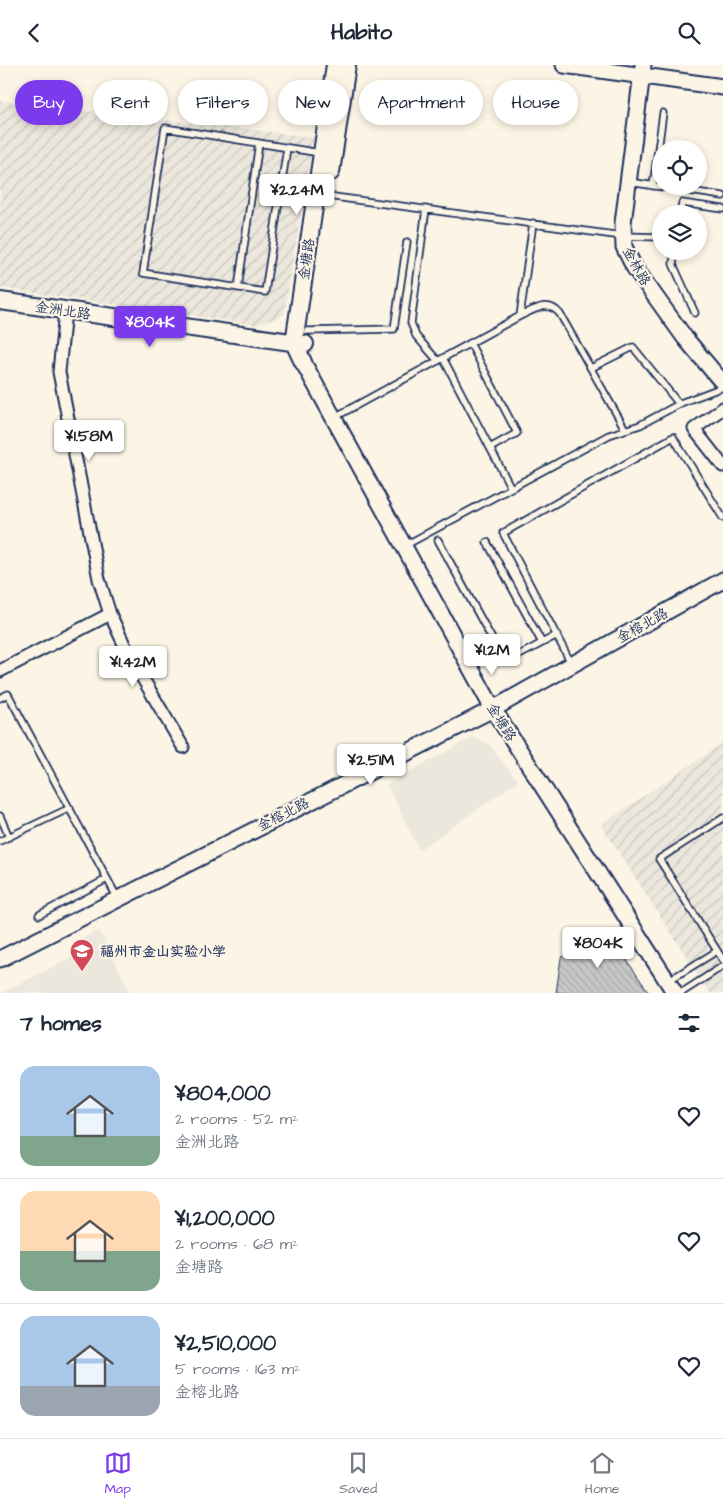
<!DOCTYPE html>
<meta charset="utf-8">
<style>
:root{--surface:#fff;--page:#f2f2f3;--text:#1f2937;--muted:#747a83;--line:#e0e1e3;--accent:#7c3aed}
body{margin:0;font-family:"Architects Daughter","LXGW WenKai TC",sans-serif;background:var(--page);color:var(--text);height:100vh;display:flex;flex-direction:column;font-size:19px;white-space:nowrap}
*{box-sizing:border-box;margin:0}
p{font-size:16px;color:var(--muted)}
.icon{flex:none;width:28px;height:28px;fill:none;stroke:currentColor;stroke-width:2;stroke-linecap:round;stroke-linejoin:round}
.map{position:relative;height:928px;overflow:hidden}
.sheet{display:flex;flex-direction:column;background:var(--surface);flex:1}
.sheet>*{flex:none}
.guide{position:absolute;left:15px;top:15px;width:694px;height:45px;display:flex;gap:10px}
.buttons{position:absolute;left:652px;top:75px;display:grid;gap:10px}
.buttons a{display:grid;place-items:center;width:55px;height:55px;border-radius:50%;background:var(--surface);box-shadow:0 2px 8px #0003;font-size:25px}
.price{position:absolute;translate:-50% -42px;padding:0 11px;border-radius:5px;background:#fff;color:#222;font-size:16px;line-height:32px;filter:drop-shadow(0 1px 2px #0008)}
.price::after{content:'';position:absolute;left:50%;top:30px;width:15px;height:11px;margin-left:-8px;background:inherit;clip-path:polygon(0 0,100% 0,50% 100%)}
.price.active{background:var(--accent);color:#fff}
ul{padding:0;list-style:none}
li{display:flex;align-items:center;gap:15px;height:125px;padding:0 20px}
li+li{border-top:1px solid var(--line)}
li span{display:grid;place-items:center;flex:none;width:140px;height:100px;border-radius:15px;color:#555}
li>.icon{margin-inline-start:auto}
span .icon{width:60px;height:60px;fill:#fffc;stroke-width:1}
li b{font-size:21px}
h2{display:flex;justify-content:space-between;align-items:center;height:60px;padding:0 20px;font-size:21px}
.pill{padding:0 18px;border-radius:22px;background:var(--surface);box-shadow:0 2px 8px #0003;font-size:18px;line-height:45px}
.pill.active{background:var(--accent);color:#fff}
header{display:flex;justify-content:space-between;align-items:center;height:65px;padding:0 20px;background:var(--surface);font-size:22px;font-weight:700}
.menu{display:flex;justify-content:space-around;align-items:center;height:70px;border-top:1px solid var(--line);background:var(--surface);font-size:14px;color:var(--muted)}
.menu a{display:grid;justify-items:center;gap:2px}
.menu .active{color:var(--accent)}
.map>svg:first-child{display:block}
</style>
<header><svg class="icon" aria-label="back" viewBox="0 0 24 24"><path d="M15 5l-7 7 7 7"/></svg>Habito<svg class="icon" aria-label="search" viewBox="0 0 24 24"><circle cx="10" cy="10" r="6"/><path d="M15 15l6 6"/></svg></header>
<div class="map">
<svg width="723" height="928" viewBox="0 0 723 928">
<defs>
<pattern id="industrial-furrows" width="10" height="10" patternUnits="userSpaceOnUse" patternTransform="scale(1.25)"><rect width="10" height="10" fill="#ece7dc"/><path d="M-1 1l2-2M0 10L10 0M9 11l2-2" fill="none" stroke="#cac6bf"/></pattern>
<pattern id="building-back-hatch" width="6" height="6" patternUnits="userSpaceOnUse" patternTransform="scale(1.25)"><rect width="6" height="6" fill="#c8c7c6"/><path d="M-1 5l2 2M0 0l6 6M5-1l2 2" fill="none" stroke="#ababac"/></pattern>
</defs>
<rect width="100%" height="100%" fill="#fcf5e5"/>
<filter id="ink" filterUnits="userSpaceOnUse"><feTurbulence type="fractalNoise" baseFrequency=".02" numOctaves="2"/><feDisplacementMap in="SourceGraphic" scale="10" xChannelSelector="R" yChannelSelector="G"/><feConvolveMatrix kernelMatrix="1 2 1 2 8 2 1 2 1" color-interpolation-filters="sRGB"/></filter>
<g filter="url(#ink)">
<path fill="#ece7dc" d="M473 672 488 678 518 716 419 785 387 719Z
M99 865 131 928H1L84 886 80 875Z"/>
<path fill="url(#industrial-furrows)" d="M0 36 314 72 284 250 257 260 0 223Z
M723 678V928H710L601 760Z"/>
<path fill="url(#building-back-hatch)" stroke="#1b2f5e" d="M594 866H607L649 928H556L561 893Z"/>
<g fill="none" stroke-linecap="round" stroke-linejoin="round">
<defs>
<path id="service" d="M287 83 265 227 143 208 165 63 320 88
M629 117 723 131
M653 121 663 48
M327 131 622 171 661 172
M426 144 411 258 416 271 438 296
M680 149 682 138 723 144
M675 186 673 199 695 248
M238 223 259 78
M520 251 533 158
M307 266 394 264 407 177
M470 278 517 368 490 383
M443 293 511 423
M591 303 633 282 679 339
M335 352 520 251C534 245 548 234 560 249L625 364
M438 475 504 596 512 594 557 570
M487 477 542 578
M404 481 609 370 640 360 683 337 723 322
M572 600 503 468 673 372 723 453
M0 633 8 629 118 834
M0 751 9 772
M723 753 659 794 723 895
M0 776 70 743
M39 850 107 814
M668 916 717 886
M681 928 723 901"/>
<path id="minor" d="M65 246 59 307 99 514 110 549 129 590 183 682
M723 343 694 364 723 401
M0 606 110 549"/>
<path id="tertiary" d="M564 0 723 22
M643 0 623 158 624 182 634 202 685 273 723 318
M303 297 493 644 675 928
M0 894 493 644 723 515"/>
<path id="secondary" d="M331 107 347 0
M0 236 305 279
M303 297 294 278 335 0"/>
</defs>
<use href="#service" stroke="#1b2f5e" stroke-width="9"/>
<use href="#minor" stroke="#1b2f5e" stroke-width="15"/>
<use href="#tertiary" stroke="#1b2f5e" stroke-width="19"/>
<use href="#secondary" stroke="#1b2f5e" stroke-width="20"/>
<use href="#service" stroke="#fcf5e5" stroke-width="5.5"/>
<use href="#minor" stroke="#fcf5e5" stroke-width="11"/>
<use href="#tertiary" stroke="#fcf5e5" stroke-width="15"/>
<use href="#secondary" stroke="#fcf5e5" stroke-width="16"/>
</g>
</g>
<defs>
<symbol id="school-pin" viewBox="-11 -11 22 30"><path d="M0 17L-7.5 6A9.5 9.5 0 1 1 7.5 6Z" fill="#d1495b" stroke="#fcf5e5"/><path d="M0-5L7-2L0 1L-7-2ZM-4 1L0 2.5L4 1V4Q0 6-4 4Z" fill="#fff"/></symbol>
</defs>
<g fill-rule="evenodd">
<use href="#school-pin" x="68" y="872" width="28" height="38"/>
</g>
<g text-anchor="middle" stroke-width="4.5" stroke-linejoin="round" paint-order="stroke">
<g font-size="14" fill="#1b2f5e" stroke="#fcf5e5">
<text transform="translate(306 194) rotate(-82)" y="5">金塘路</text>
<text transform="translate(637 201) rotate(61)" y="5">金林路</text>
<text transform="translate(63 245) rotate(8)" y="5">金洲北路</text>
<text transform="translate(642 560) rotate(-29)" y="5">金榕北路</text>
<text transform="translate(502 657) rotate(58)" y="5">金塘路</text>
<text transform="translate(283 749) rotate(-27)" y="5">金榕北路</text>
</g>
<g font-size="14" font-weight="bold" fill="#1b2f5e" stroke="#fcf5e5" text-anchor="start">
<text x="100" y="891">福州市金山实验小学</text>
</g>
</g>
</svg>
<div class="buttons">
<a><svg class="icon" aria-label="locate" viewBox="0 0 24 24"><circle cx="12" cy="12" r="6"/><path d="M12 2v4M12 18v4M2 12h4M18 12h4"/></svg></a>
<a><svg class="icon" aria-label="layers" viewBox="0 0 24 24"><path d="M12 4l9 5-9 5-9-5zM3 14l9 5 9-5"/></svg></a>
</div>
<b class="price" style="left:297px;top:151px">¥2.24M</b>
<b class="price active" style="left:150px;top:283px">¥804K</b>
<b class="price" style="left:89px;top:397px">¥1.58M</b>
<b class="price" style="left:492px;top:611px">¥1.2M</b>
<b class="price" style="left:133px;top:623px">¥1.42M</b>
<b class="price" style="left:371px;top:721px">¥2.51M</b>
<b class="price" style="left:598px;top:904px">¥804K</b>
<div class="guide">
<a class="pill active">Buy</a>
<a class="pill">Rent</a>
<a class="pill">Filters</a>
<a class="pill">New</a>
<a class="pill">Apartment</a>
<a class="pill">House</a>
</div>
</div>
<section class="sheet">
<h2>7 homes<svg class="icon" aria-label="filters" viewBox="0 0 24 24"><path d="M4 7h16M4 17h16"/><circle cx="9" cy="7" r="2"/><circle cx="15" cy="17" r="2"/></svg></h2>
<ul>
<li><span style="background:linear-gradient(#a9c7e8 70%,#7fa58c 0)"><svg class="icon" aria-label="home" viewBox="0 0 24 24"><path d="M3 11l9-7 9 7M6 9v11h12V9"/></svg></span><div><b>¥804,000</b><p>2 rooms · 52 m²</p><p>金洲北路</p></div><svg class="icon" aria-label="heart" viewBox="0 0 24 24"><path d="M12 20l-8-8c-3-5 5-10 8-4 3-6 11-1 8 4z"/></svg></li>
<li><span style="background:linear-gradient(#ffd9b3 60%,#7fa58c 0)"><svg class="icon" aria-label="home" viewBox="0 0 24 24"><path d="M3 11l9-7 9 7M6 9v11h12V9"/></svg></span><div><b>¥1,200,000</b><p>2 rooms · 68 m²</p><p>金塘路</p></div><svg class="icon" aria-label="heart" viewBox="0 0 24 24"><path d="M12 20l-8-8c-3-5 5-10 8-4 3-6 11-1 8 4z"/></svg></li>
<li><span style="background:linear-gradient(#a9c7e8 70%,#9aa5b1 0)"><svg class="icon" aria-label="home" viewBox="0 0 24 24"><path d="M3 11l9-7 9 7M6 9v11h12V9"/></svg></span><div><b>¥2,510,000</b><p>5 rooms · 163 m²</p><p>金榕北路</p></div><svg class="icon" aria-label="heart" viewBox="0 0 24 24"><path d="M12 20l-8-8c-3-5 5-10 8-4 3-6 11-1 8 4z"/></svg></li>
</ul>
</section>
<nav class="menu">
<a class="active"><svg class="icon" aria-label="map" viewBox="0 0 24 24"><path d="M3 6l6-2 6 2 6-2v14l-6 2-6-2-6 2zM9 4v14M15 6v14"/></svg>Map</a>
<a><svg class="icon" aria-label="saved" viewBox="0 0 24 24"><path d="M7 4h10v16l-5-4-5 4z"/></svg>Saved</a>
<a><svg class="icon" aria-label="home" viewBox="0 0 24 24"><path d="M3 11l9-7 9 7M6 9v11h12V9"/></svg>Home</a>
</nav>
